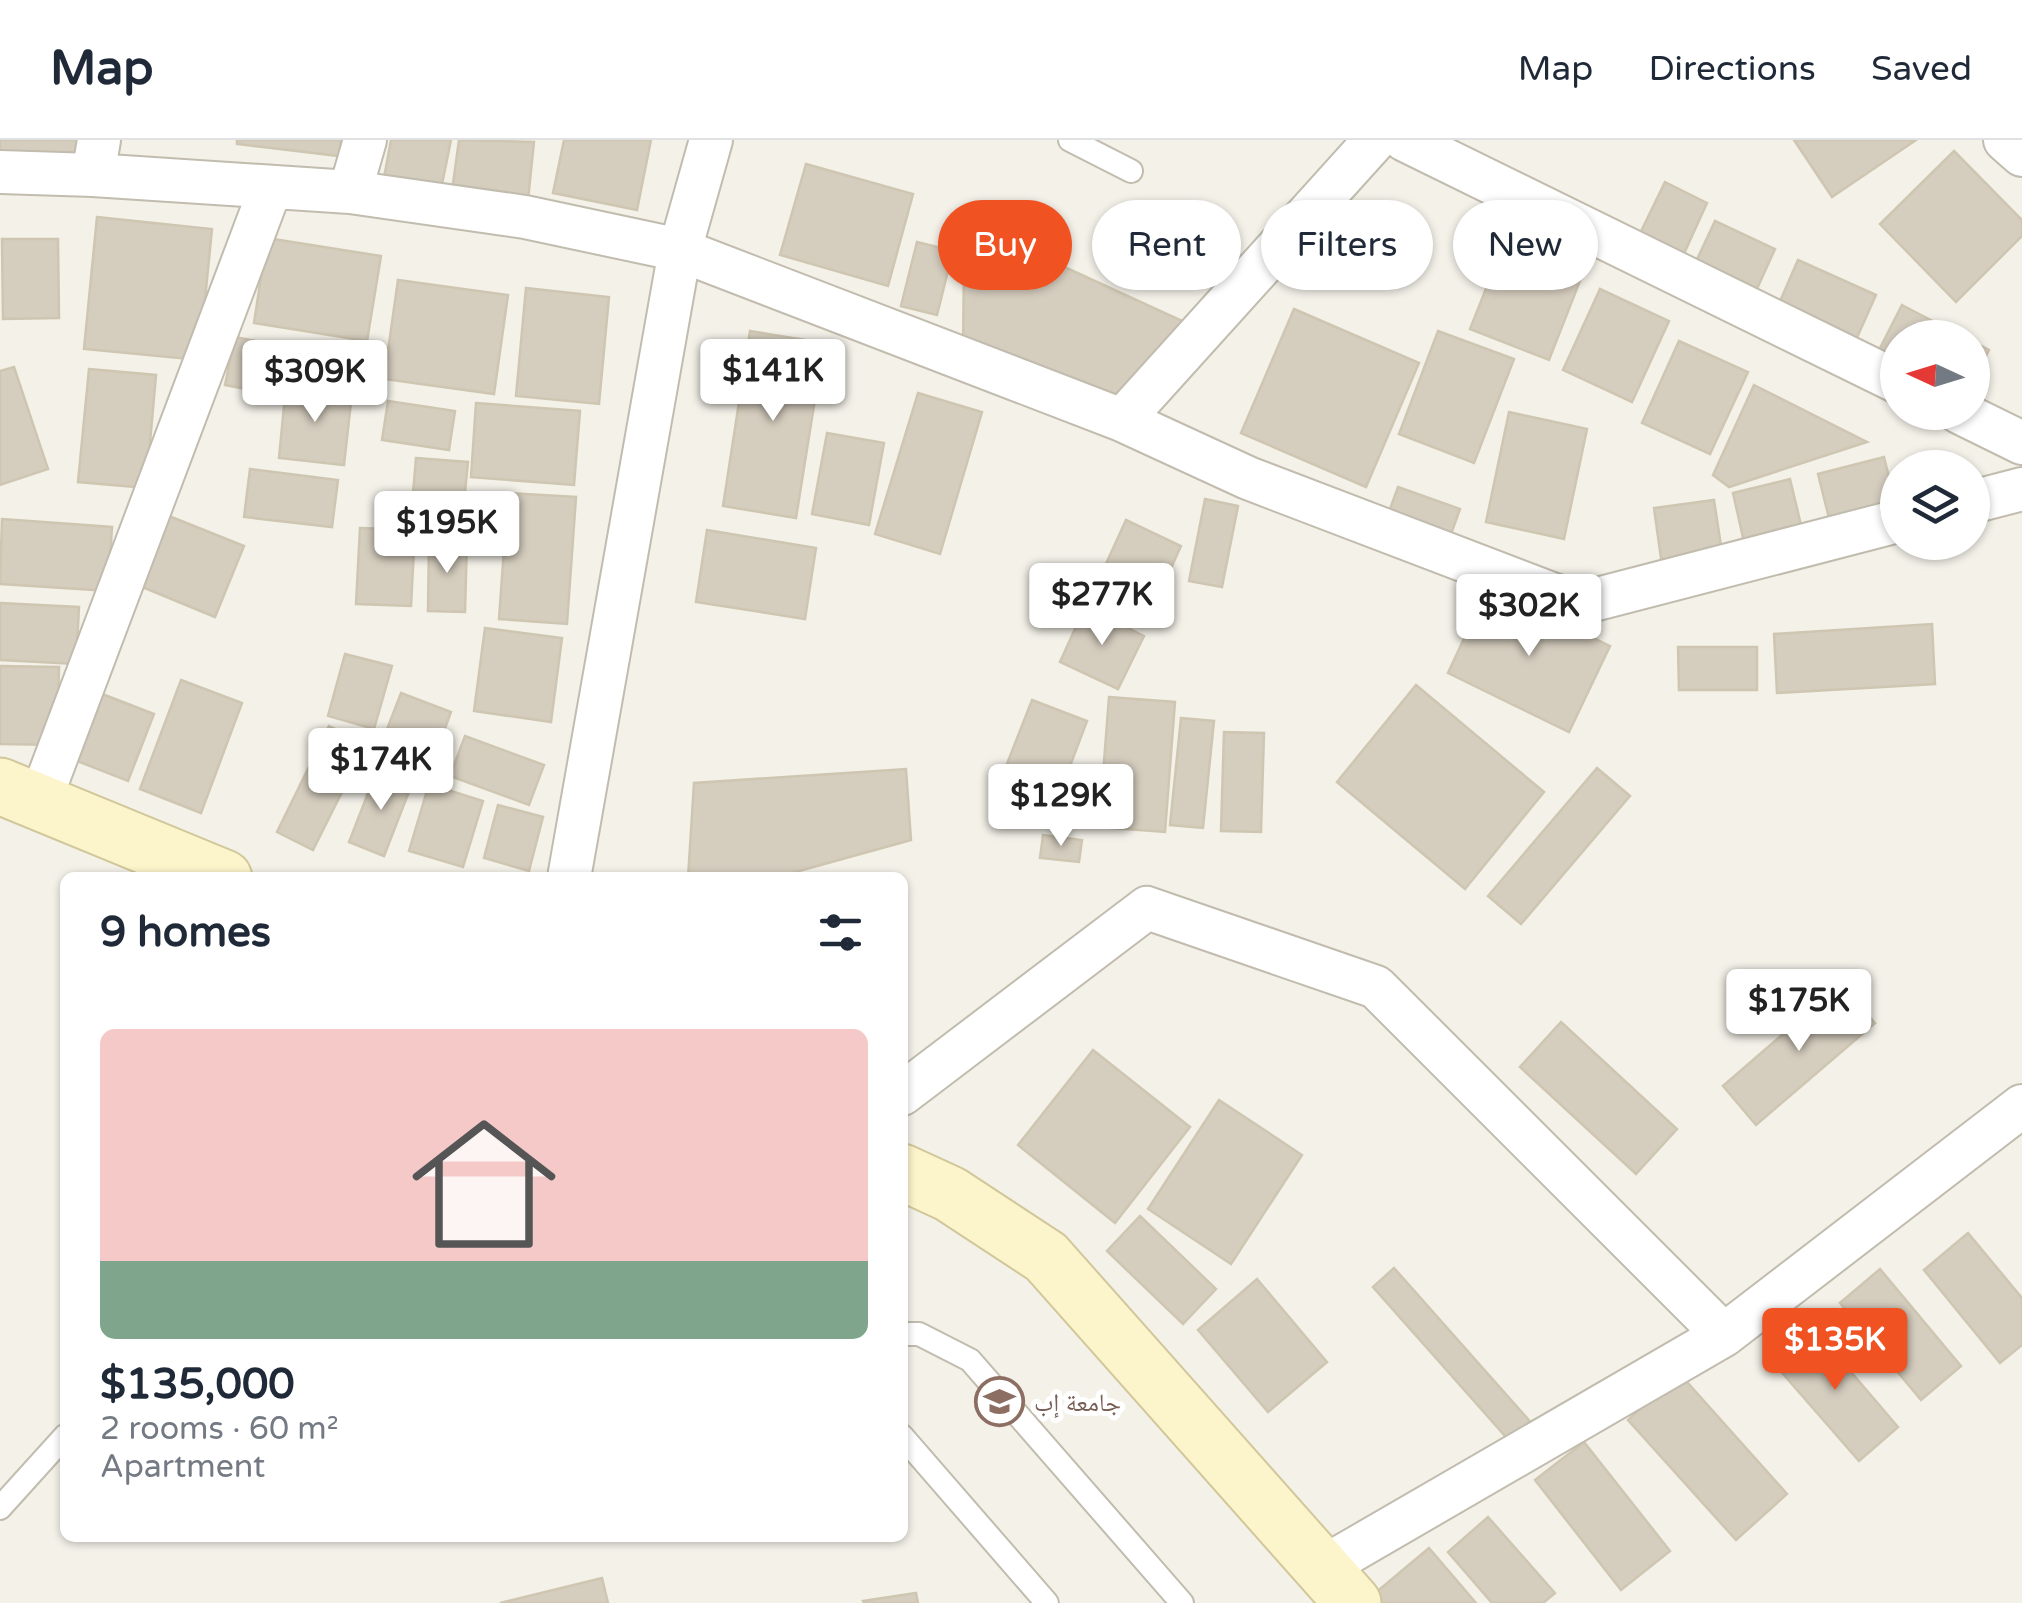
<!DOCTYPE html>
<meta charset="utf-8">
<style>
:root{--surface:#fff;--page:#f6f6f7;--text:#1f2937;--muted:#747a83;--line:#e0e1e3;--accent:#f05222}
body{margin:0;font-family:"Varela Round","Noto Naskh Arabic",sans-serif;background:var(--page);color:var(--text);height:100vh;display:flex;flex-direction:column;font-size:38px;white-space:nowrap}
*{box-sizing:border-box;margin:0}
p{font-size:32px;color:var(--muted)}
.icon{flex:none;width:55px;height:55px;fill:none;stroke:currentColor;stroke-width:2;stroke-linecap:round;stroke-linejoin:round}
.map{position:relative;flex:1;overflow:hidden}
.drawer{position:absolute;left:60px;top:732px;width:848px;height:670px;display:flex;flex-direction:column;background:var(--surface);border-radius:15px;box-shadow:0 2px 8px #0004}
.drawer>*{flex:none}
.banner{position:absolute;left:938px;top:60px;width:932px;height:90px;display:flex;gap:20px}
.needle{width:65px;rotate:274deg}
.tools{position:absolute;left:1880px;top:180px;display:grid;gap:20px}
.tools a{display:grid;place-items:center;width:110px;height:110px;border-radius:50%;background:var(--surface);box-shadow:0 2px 8px #0004;font-size:50px}
.price{position:absolute;translate:-50% -85px;padding:0 22px;border-radius:10px;background:#fff;color:#222;font-size:32px;line-height:65px;filter:drop-shadow(0 2px 5px #0008)}
.price::after{content:'';position:absolute;left:50%;top:60px;width:30px;height:22px;margin-left:-15px;background:inherit;clip-path:polygon(0 0,100% 0,50% 100%)}
.price.current{background:var(--accent);color:#fff}
ul{padding:0;list-style:none}
li{display:grid;align-content:center;gap:20px;height:530px;padding:0 40px}
li span{display:grid;place-items:center;height:310px;border-radius:15px;color:#555}
li>.icon{margin-inline-start:auto}
span .icon{width:180px;height:180px;fill:#fffc;stroke-width:1}
li b{font-size:42px}
h2{display:flex;justify-content:space-between;align-items:center;height:120px;padding:0 40px;font-size:42px}
.chip{padding:0 35px;border-radius:45px;background:var(--surface);box-shadow:0 2px 8px #0004;font-size:35px;line-height:90px}
.chip.current{background:var(--accent);color:#fff}
header{display:flex;align-items:center;gap:60px;box-sizing:border-box;height:140px;padding:0 50px;background:var(--surface);border-bottom:2px solid var(--line)}
header strong{font-size:48px}
nav{display:flex;gap:55px;margin-inline-start:auto;font-size:35px}
.map>svg:first-child{display:block}
</style>
<header>
<strong>Map</strong>
<nav><a>Map</a><a>Directions</a><a>Saved</a></nav>
</header>
<div class="map">
<svg width="2022" height="1463" viewBox="0 0 2022 1463">
<rect width="100%" height="100%" fill="#f3f1e8"/>
<path fill="#d5cdbe" stroke="#cfc6b2" stroke-width="2.5" d="M0 0H78V13L0 12Z
M237 0H341L339 16 237 4Z
M391 0H451L440 54 383 43Z
M459 0 534 2 528 60 452 51Z
M564 0H651L637 70 553 53Z
M1794 0H1916L1832 57Z
M1954 11 2022 80V96L1956 162 1880 84Z
M806 24 913 54 888 146 780 115Z
M1665 42 1707 63 1677 129 1633 108Z
M97 77 212 89 199 220 84 209Z
M1715 81 1775 109 1746 173 1685 145Z
M267 98 381 116 367 201 254 183Z
M1506 98 1585 128 1549 220 1470 189Z
M2 99H58L59 178 3 179Z
M917 102 953 111 937 175 901 166Z
M964 117 1045 118 1191 185 1114 295 963 219Z
M1798 120 1876 155 1855 202 1778 166Z
M398 140 508 155 494 254 384 239Z
M526 148 609 157 599 264 516 256Z
M1600 149 1669 181 1632 262 1563 230Z
M1902 165 1965 198H1898V225L1877 214Z
M1294 169 1419 223 1366 347 1241 293Z
M750 191 824 203 796 378 723 366Z
M1438 191 1514 219 1474 323 1399 294Z
M235 197 287 207 277 255 225 245Z
M1679 201 1748 232 1710 314 1642 283Z
M1972 201 1989 210 1972 243Z
M14 227 48 329 0 345V231Z
M89 229 156 235 146 348 78 342Z
M1754 245 1867 302 1729 347 1713 335Z
M286 246 352 253 344 325 279 318Z
M918 253 982 272 940 414 875 394Z
M388 261 455 271 449 310 382 300Z
M476 263 580 271 574 345 471 337Z
M1509 272 1587 289 1564 399 1486 382Z
M827 293 884 303 869 385 812 374Z
M1884 317 1898 373 1834 398 1818 334Z
M416 318 468 322 462 382 411 377Z
M250 329 338 340 332 387 244 377Z
M1790 339 1806 406 1748 420 1733 353Z
M1398 347 1460 369 1445 411 1383 388Z
M508 353 576 357 567 484 499 479Z
M1205 359 1238 366 1222 447 1189 441Z
M1714 360 1725 432 1664 440 1654 368Z
M164 374 244 406 215 477 135 444Z
M2 379 112 387 108 451 0 444Z
M1126 380 1181 406 1145 485 1090 459Z
M360 388 415 390 411 466 356 464Z
M707 390 816 408 805 479 696 462Z
M429 400H467L465 472 428 471Z
M1488 447 1610 506 1569 592 1448 533Z
M0 463 79 467 76 524 0 520Z
M1085 467 1144 496 1118 549 1060 522Z
M1932 484 1935 544 1777 553 1774 494Z
M485 488 562 498 551 582 474 571Z
M1678 507H1757V550H1679Z
M345 514 392 526 374 589 328 576Z
M0 526 59 527 57 605 0 604Z
M181 540 242 563 201 673 140 649Z
M1416 545 1544 652 1465 749 1337 642Z
M97 552 154 574 128 641 72 619Z
M401 553 451 572 433 621 382 602Z
M1109 557 1175 562 1165 692 1099 687Z
M1032 560 1087 581 1061 650 1005 629Z
M1181 578 1214 581 1203 688 1170 685Z
M329 586 366 604 313 710 277 692Z
M1224 592 1264 593 1261 692 1221 691Z
M465 596 544 625 529 665 450 636Z
M1597 628 1630 656 1521 784 1488 756Z
M906 629 911 700 774 738H688L694 643Z
M377 630 412 644 384 716 349 702Z
M429 644 483 661 463 727 409 711Z
M498 665 543 677 529 731 484 718Z
M1043 695 1082 700 1079 722 1040 718Z
M1841 844 1875 883 1756 985 1723 946Z
M1561 882 1677 989 1636 1034 1520 927Z
M1093 910 1190 987 1115 1083 1018 1005Z
M1219 960 1302 1015 1231 1124 1148 1069Z
M1140 1076 1216 1149 1183 1184 1107 1111Z
M1968 1093 2022 1158V1205L2000 1223 1924 1130Z
M1394 1128 1534 1286 1513 1305 1373 1147Z
M1880 1129 1961 1226 1921 1260 1840 1163Z
M1257 1139 1327 1222 1268 1272 1198 1190Z
M1811 1185 1898 1287 1859 1321 1771 1220Z
M1679 1233 1787 1354 1736 1400 1628 1280Z
M1584 1302 1670 1411 1621 1450 1535 1340Z
M1488 1377 1555 1453 1543 1463H1492L1448 1412Z
M1429 1408 1476 1463H1380L1373 1455Z
M602 1438 608 1463H500Z
M916 1453 918 1463H864L863 1461Z"/>
<g fill="none" stroke-linecap="round" stroke-linejoin="round">
<defs>
<path id="service" d="M1070 0 1131 31
M902 1194H919L970 1220 1182 1463
M902 1296 1047 1463
M0 1368 65 1296"/>
<path id="minor" d="M1405 0 1898 242
M2005 0 2022 15
M0 32 93 35 350 52 525 77 680 110 1122 280 1248 338 1578 464 1898 381
M93 35 99 0
M350 52 365 0
M1959 272 2022 303
M1122 280 1375 0
M1972 362 2022 349
M39 663 271 47
M569 738 680 110 711 0
M902 954 1147 768 1376 847 1724 1195
M1322 1428 1724 1195 2022 966"/>
<path id="secondary" d="M0 646 224 738
M902 1032 950 1054 1046 1117 1353 1463"/>
</defs>
<use href="#service" stroke="#c1bcae" stroke-width="26"/>
<use href="#minor" stroke="#c1bcae" stroke-width="46"/>
<use href="#secondary" stroke="#d1c79a" stroke-width="59"/>
<use href="#service" stroke="#fff" stroke-width="22"/>
<use href="#minor" stroke="#fff" stroke-width="42"/>
<use href="#secondary" stroke="#fcf4ca" stroke-width="55"/>
</g>
<defs>
<symbol id="university-ring" viewBox="-11 -11 22 22"><circle r="9.5" fill="#fff" stroke="#8d6e63" stroke-width="1.5"/><path d="M0-5L7-2L0 1L-7-2ZM-4 1L0 2.5L4 1V4Q0 6-4 4Z" fill="#8d6e63"/></symbol>
</defs>
<g fill-rule="evenodd">
<use href="#university-ring" x="972" y="1234" width="55" height="55"/>
</g>
<g text-anchor="middle" stroke-width="10" stroke-linejoin="round" paint-order="stroke">
<g font-size="25" fill="#785e54" stroke="#fff" text-anchor="start">
<text x="1034" y="1271">جامعة إب</text>
</g>
</g>
</svg>
<div class="tools">
<a><svg class="needle" viewBox="-14 -14 28 28"><path d="M0-13l5 13h-10z" fill="#e53935"/><path d="M0 13l5-13h-10z" fill="#747a83"/></svg></a>
<a><svg class="icon" aria-label="layers" viewBox="0 0 24 24"><path d="M12 4l9 5-9 5-9-5zM3 14l9 5 9-5"/></svg></a>
</div>
<b class="price" style="left:773px;top:284px">$141K</b>
<b class="price" style="left:315px;top:285px">$309K</b>
<b class="price" style="left:447px;top:436px">$195K</b>
<b class="price" style="left:1102px;top:508px">$277K</b>
<b class="price" style="left:1529px;top:519px">$302K</b>
<b class="price" style="left:381px;top:673px">$174K</b>
<b class="price" style="left:1061px;top:709px">$129K</b>
<b class="price" style="left:1799px;top:914px">$175K</b>
<b class="price current" style="left:1835px;top:1253px">$135K</b>
<div class="banner">
<a class="chip current">Buy</a>
<a class="chip">Rent</a>
<a class="chip">Filters</a>
<a class="chip">New</a>
</div>
<section class="drawer">
<h2>9 homes<svg class="icon" aria-label="filters" viewBox="0 0 24 24"><path d="M4 7h16M4 17h16"/><circle cx="9" cy="7" r="2"/><circle cx="15" cy="17" r="2"/></svg></h2>
<ul>
<li><span style="background:linear-gradient(#f6c9c9 75%,#7fa58c 0)"><svg class="icon" aria-label="home" viewBox="0 0 24 24"><path d="M3 11l9-7 9 7M6 9v11h12V9"/></svg></span><div><b>$135,000</b><p>2 rooms · 60 m²</p><p>Apartment</p></div></li>
</ul>
</section>
</div>
